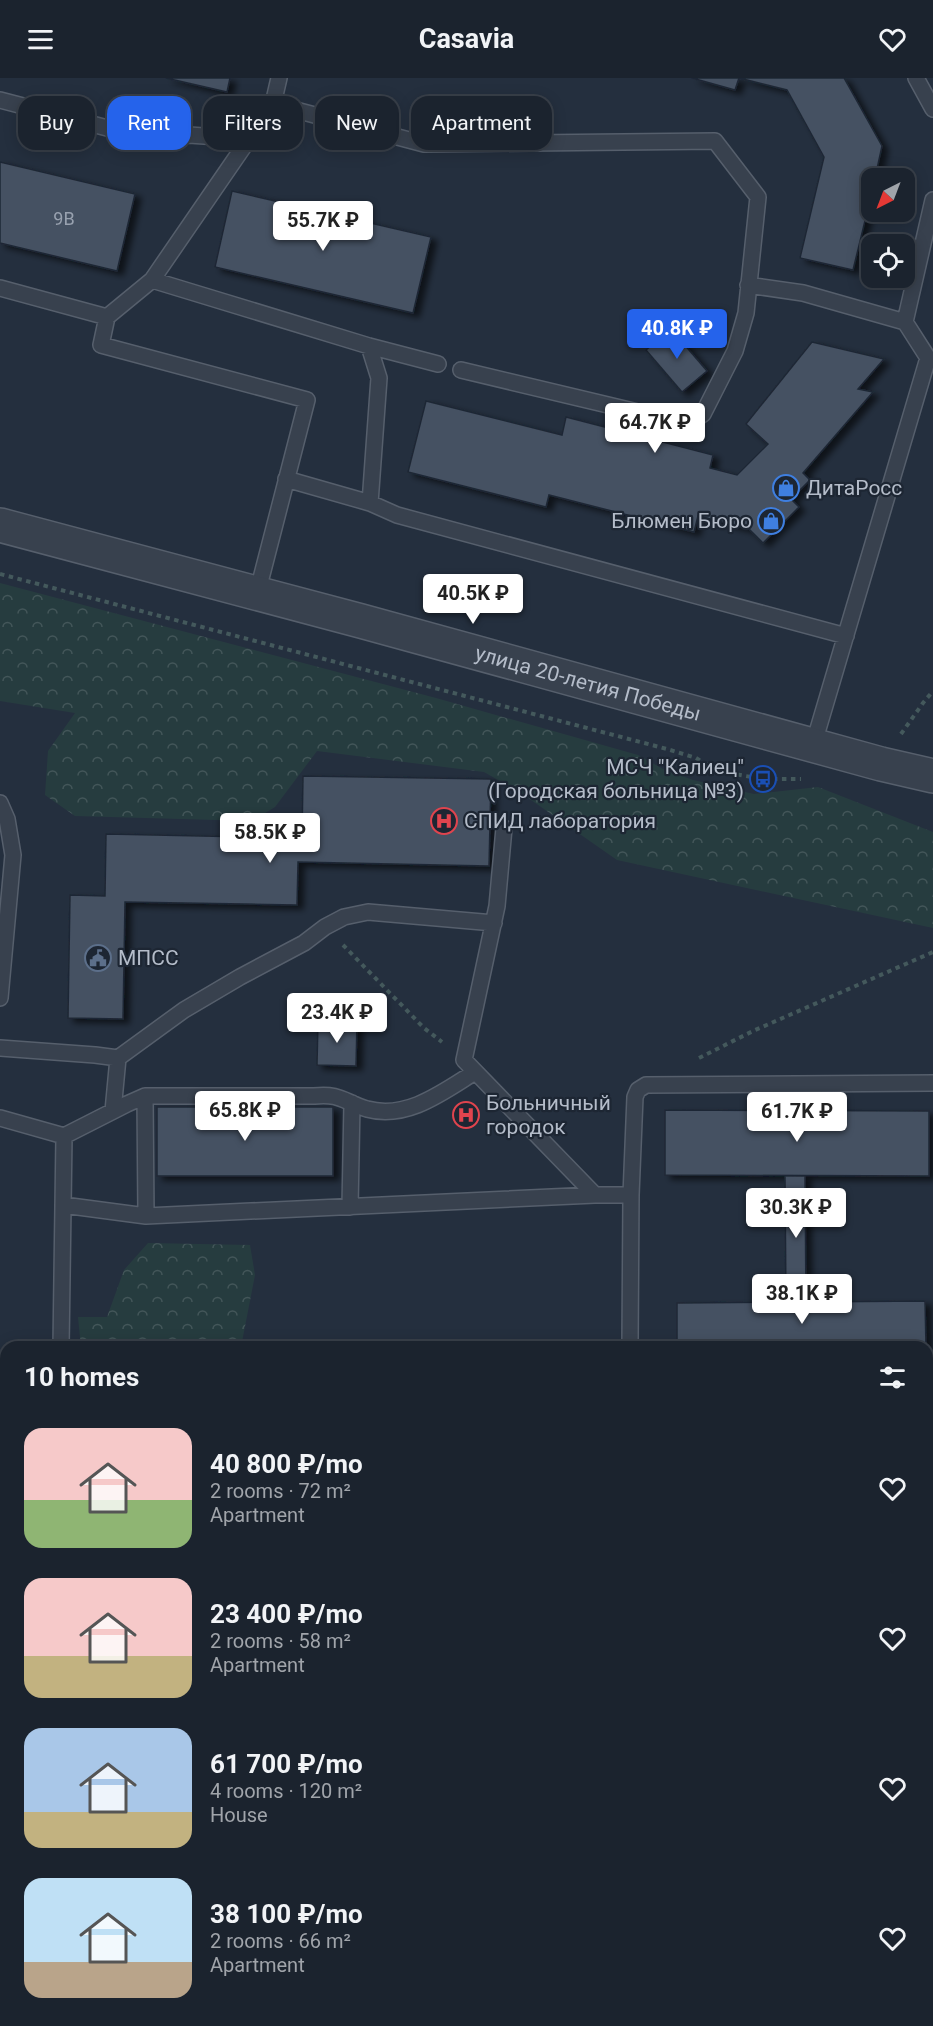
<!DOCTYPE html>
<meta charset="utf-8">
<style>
:root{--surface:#1b232e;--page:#282f3a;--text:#f1f3f6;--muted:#a0a4aa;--line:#39404a;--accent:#2563eb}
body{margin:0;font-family:Roboto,sans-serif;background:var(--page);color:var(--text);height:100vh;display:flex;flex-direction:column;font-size:22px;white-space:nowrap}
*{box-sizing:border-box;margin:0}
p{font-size:20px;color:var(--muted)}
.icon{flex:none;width:33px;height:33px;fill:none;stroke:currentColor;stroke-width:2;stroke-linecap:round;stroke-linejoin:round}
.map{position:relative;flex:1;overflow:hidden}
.sheet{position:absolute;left:0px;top:1263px;width:933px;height:686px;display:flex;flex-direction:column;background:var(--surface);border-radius:18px 18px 0 0;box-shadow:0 3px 15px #0003,0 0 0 2px var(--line)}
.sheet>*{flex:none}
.hud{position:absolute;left:18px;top:18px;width:600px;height:54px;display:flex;gap:12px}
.needle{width:39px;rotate:222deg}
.fabs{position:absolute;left:861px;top:90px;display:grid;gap:12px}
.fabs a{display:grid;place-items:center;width:54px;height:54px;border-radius:12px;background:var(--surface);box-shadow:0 3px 15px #0003,0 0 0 2px var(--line);font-size:30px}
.price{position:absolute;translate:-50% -51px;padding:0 14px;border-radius:6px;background:#fff;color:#222;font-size:20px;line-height:39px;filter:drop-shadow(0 2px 3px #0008)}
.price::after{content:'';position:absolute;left:50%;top:36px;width:18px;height:14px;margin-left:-9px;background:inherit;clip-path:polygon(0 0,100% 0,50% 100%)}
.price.active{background:var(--accent);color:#fff}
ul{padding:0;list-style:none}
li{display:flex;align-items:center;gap:18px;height:150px;padding:0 24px}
li span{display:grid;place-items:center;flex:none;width:168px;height:120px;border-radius:18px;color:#555}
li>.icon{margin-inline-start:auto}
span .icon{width:72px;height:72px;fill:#fffc;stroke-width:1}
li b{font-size:26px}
h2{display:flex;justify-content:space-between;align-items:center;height:72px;padding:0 24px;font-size:26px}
.pill{padding:0 21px;border-radius:18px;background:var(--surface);box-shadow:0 3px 15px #0003,0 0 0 2px var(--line);font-size:21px;line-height:54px}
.pill.active{background:var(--accent);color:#fff}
header{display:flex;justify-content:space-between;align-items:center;height:78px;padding:0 24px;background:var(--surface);font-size:27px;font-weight:700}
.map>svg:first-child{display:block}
</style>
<header><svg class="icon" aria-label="menu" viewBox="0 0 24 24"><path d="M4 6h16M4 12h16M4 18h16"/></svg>Casavia<svg class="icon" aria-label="heart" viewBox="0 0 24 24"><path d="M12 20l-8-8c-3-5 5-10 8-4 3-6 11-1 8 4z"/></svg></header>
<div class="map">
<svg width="933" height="1948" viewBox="0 0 933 1948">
<defs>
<pattern id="forest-crowns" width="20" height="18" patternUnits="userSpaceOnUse" patternTransform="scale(1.5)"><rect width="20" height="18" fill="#263c3f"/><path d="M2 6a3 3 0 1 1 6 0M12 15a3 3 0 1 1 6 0" fill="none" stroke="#435659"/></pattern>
<pattern id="park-tufts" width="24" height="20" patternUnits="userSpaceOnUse" patternTransform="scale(1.5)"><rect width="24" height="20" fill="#263c3f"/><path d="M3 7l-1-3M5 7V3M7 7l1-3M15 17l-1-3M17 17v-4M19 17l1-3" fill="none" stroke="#435659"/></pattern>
<filter id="shadow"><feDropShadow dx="6" dy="4" stdDeviation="3" flood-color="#0009"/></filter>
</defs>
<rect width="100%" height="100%" fill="#242f3e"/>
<path fill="url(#forest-crowns)" d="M0 505 436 620 638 677 663 691 693 702 754 716 818 709 933 754V850L617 782 521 715 484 694 317 673 275 729 252 743 75 738 45 717 48 673 75 635 0 623Z
M148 1165 250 1167 255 1197 241 1269H81L78 1239H107L124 1192Z"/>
<path fill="url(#park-tufts)" d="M62 1942 467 1943 466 1948H58Z"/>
<path fill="#455162" stroke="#1f2835" stroke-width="1.5" filter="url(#shadow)" d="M166 0H230L227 14Z
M692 0H844L882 68 875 100H872V114L853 192 800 180 824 79 787 12 739 0 735 12Z
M0 84 135 116 117 193 0 165Z
M232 113 431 159 413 235 215 189Z
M671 251 707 293 682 314 646 272Z
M812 264 884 281 858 311 873 314 803 395 810 402 791 421 799 429 763 465 747 449 746 450 698 438 694 454 549 417 546 429 408 394 426 323 562 357 566 339 713 377 710 390 737 397 768 366 746 346Z
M303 698 491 701 489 788 298 784 297 827 125 824 123 941 68 940 70 817 105 818 106 756 302 760Z
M318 943 357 944 356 988 317 987Z
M157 1029H333V1098H157Z
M665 1032 929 1033V1098L665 1097Z
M785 1098H805L806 1224H786Z
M925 1223 926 1269H677V1225Z
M927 1567H933V1670H927Z"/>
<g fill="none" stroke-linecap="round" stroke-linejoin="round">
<defs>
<path id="service" d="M916 0 933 31
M0 22 157 63 189 57 249 61
M273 26 424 66 715 63 758 119 746 235 735 273 703 336 688 346 461 292
M152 202 273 26 279 0
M748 207 803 215 905 244
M0 210 107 239 152 202 369 268 438 286
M107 239 101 267 307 322 257 516
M369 268 379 300 370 425 397 437 846 558
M286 401 370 425
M813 668 928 280 905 244 933 122
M0 725 7 741 13 777 0 920
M504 750 497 828 464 982 595 1117H631
M0 970 95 977 118 980 184 932 240 899 304 865 325 849 344 839 368 834 494 845
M145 1018 146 1138
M113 1033 118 980
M0 1040 64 1058 127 1026 145 1018H314C340 1015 344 1024 367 1031 407 1042 443 1014 475 994
M63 1127 146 1138 595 1117
M350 1129 352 1025
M61 1269 64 1058
M630 1269 631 1117 635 1019 638 1012 646 1007 933 1005
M927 1341 933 1342
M0 1447 6 1448
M927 1487H933
M927 1713H933
M927 1933H933
M662 1942 663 1948
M45 1948 49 1942
M82 1948V1942"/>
<g id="tertiary">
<path id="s1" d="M0 447 361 543 881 686 933 698"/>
</g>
</defs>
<use href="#service" stroke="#565f6c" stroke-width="18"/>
<use href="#tertiary" stroke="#565f6c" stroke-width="36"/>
<path stroke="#44595c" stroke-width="4" stroke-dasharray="4.5 4.5" stroke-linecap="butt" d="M0 496 667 671 696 680 714 691 734 696 763 701H801
M901 656 923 625 933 613
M343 867 424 950 442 964
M699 980 753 953 933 874
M332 1942 335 1948
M187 1948V1942
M380 1948 384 1942
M472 1948V1942"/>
<use href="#service" stroke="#38414e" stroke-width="15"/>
<use href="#tertiary" stroke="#38414e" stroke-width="33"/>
</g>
<defs>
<symbol id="shop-ring" viewBox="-11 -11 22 22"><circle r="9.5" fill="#1d2633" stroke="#3f7fe0" stroke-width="1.5"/><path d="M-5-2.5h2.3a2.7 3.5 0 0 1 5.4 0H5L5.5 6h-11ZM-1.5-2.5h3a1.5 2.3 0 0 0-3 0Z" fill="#3f7fe0"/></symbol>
<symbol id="bus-ring" viewBox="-11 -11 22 22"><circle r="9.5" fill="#1d2633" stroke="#1a4fb4" stroke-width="1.5"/><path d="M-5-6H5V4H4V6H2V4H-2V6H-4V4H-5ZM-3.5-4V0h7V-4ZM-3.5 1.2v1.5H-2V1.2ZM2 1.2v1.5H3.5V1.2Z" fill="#1a4fb4"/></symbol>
<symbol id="hospital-ring" viewBox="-11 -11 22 22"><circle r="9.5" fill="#1d2633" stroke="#e0444e" stroke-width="1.5"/><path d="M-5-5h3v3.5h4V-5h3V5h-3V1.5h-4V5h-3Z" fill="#e0444e"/></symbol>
<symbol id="civic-ring" viewBox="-11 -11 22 22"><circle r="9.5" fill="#1d2633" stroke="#5c6f8a" stroke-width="1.5"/><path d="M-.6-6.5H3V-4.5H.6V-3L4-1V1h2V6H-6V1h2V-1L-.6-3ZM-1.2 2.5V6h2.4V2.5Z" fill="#5c6f8a"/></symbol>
</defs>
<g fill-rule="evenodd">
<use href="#shop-ring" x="771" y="395" width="30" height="30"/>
<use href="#shop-ring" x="756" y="428" width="30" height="30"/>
<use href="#bus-ring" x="748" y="686" width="30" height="30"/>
<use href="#hospital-ring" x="429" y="728" width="30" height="30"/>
<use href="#civic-ring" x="83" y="865" width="30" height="30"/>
<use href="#hospital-ring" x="451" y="1022" width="30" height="30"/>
</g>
<g text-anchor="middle" stroke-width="4.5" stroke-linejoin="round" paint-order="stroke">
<g font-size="18" fill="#98a1af">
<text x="64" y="147">9В</text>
</g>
<g font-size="21" fill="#b4bcc9" stroke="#1d2633" text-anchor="start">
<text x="806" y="417">ДитаРосс</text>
<text x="752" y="450" text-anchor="end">Блюмен Бюро</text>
<text x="744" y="696" text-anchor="end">МСЧ "Калиец"<tspan x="744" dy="24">(Городская больница №3)</tspan></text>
<text x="464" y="750">СПИД лаборатория</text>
<text x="118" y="887">МПСС</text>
<text x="486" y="1032">Больничный<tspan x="486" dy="24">городок</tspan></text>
</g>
<g font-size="21" fill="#b4bcc9" stroke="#1d2633">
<text dy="7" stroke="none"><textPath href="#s1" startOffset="609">улица 20-летия Победы</textPath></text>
</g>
</g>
</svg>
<div class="fabs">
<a><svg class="needle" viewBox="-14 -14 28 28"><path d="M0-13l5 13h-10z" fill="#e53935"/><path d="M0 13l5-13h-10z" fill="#a0a4aa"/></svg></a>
<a><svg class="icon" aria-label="locate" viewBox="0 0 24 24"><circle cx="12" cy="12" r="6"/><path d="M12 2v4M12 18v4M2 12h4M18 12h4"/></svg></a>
</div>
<b class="price" style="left:323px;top:174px">55.7K ₽</b>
<b class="price active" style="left:677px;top:282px">40.8K ₽</b>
<b class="price" style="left:655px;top:376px">64.7K ₽</b>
<b class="price" style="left:473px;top:547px">40.5K ₽</b>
<b class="price" style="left:270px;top:786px">58.5K ₽</b>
<b class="price" style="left:337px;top:966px">23.4K ₽</b>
<b class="price" style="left:245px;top:1064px">65.8K ₽</b>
<b class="price" style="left:797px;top:1065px">61.7K ₽</b>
<b class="price" style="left:796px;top:1161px">30.3K ₽</b>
<b class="price" style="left:802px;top:1247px">38.1K ₽</b>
<div class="hud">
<a class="pill">Buy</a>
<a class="pill active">Rent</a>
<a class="pill">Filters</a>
<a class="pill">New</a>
<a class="pill">Apartment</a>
</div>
<section class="sheet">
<h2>10 homes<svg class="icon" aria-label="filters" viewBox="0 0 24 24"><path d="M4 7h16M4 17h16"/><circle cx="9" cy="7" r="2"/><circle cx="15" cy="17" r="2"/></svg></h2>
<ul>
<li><span style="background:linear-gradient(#f6c9c9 60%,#8fb573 0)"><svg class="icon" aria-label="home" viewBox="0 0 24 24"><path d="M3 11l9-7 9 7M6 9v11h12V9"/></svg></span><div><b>40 800 ₽/mo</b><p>2 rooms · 72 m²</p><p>Apartment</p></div><svg class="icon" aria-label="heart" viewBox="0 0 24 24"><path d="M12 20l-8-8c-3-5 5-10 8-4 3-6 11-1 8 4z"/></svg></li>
<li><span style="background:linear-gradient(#f6c9c9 65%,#c2b280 0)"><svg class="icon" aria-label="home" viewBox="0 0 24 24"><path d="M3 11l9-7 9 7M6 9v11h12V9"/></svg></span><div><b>23 400 ₽/mo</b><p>2 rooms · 58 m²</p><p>Apartment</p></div><svg class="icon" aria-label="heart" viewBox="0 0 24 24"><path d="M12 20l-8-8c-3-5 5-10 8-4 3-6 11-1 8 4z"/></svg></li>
<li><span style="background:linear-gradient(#a9c7e8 70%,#c2b280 0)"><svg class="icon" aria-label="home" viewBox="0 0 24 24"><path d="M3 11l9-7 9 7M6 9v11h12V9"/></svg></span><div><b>61 700 ₽/mo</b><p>4 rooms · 120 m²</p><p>House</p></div><svg class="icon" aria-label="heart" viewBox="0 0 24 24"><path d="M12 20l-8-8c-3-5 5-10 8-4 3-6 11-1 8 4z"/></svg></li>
<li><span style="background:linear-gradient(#bfe0f5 70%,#b9a48a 0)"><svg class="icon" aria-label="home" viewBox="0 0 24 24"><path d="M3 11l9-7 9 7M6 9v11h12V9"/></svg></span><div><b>38 100 ₽/mo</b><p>2 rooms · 66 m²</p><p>Apartment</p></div><svg class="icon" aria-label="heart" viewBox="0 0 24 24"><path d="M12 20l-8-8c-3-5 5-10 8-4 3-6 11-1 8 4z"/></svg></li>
</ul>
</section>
</div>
